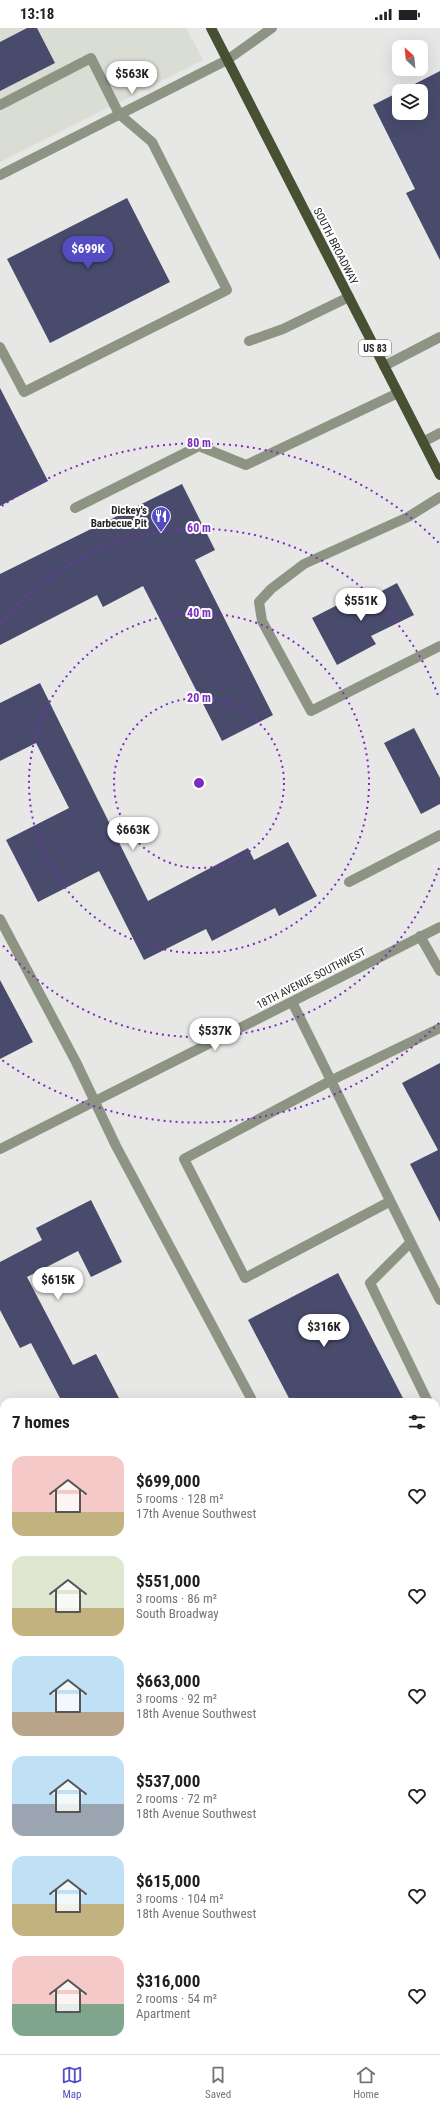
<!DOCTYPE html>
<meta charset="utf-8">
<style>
:root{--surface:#fff;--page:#f2f2f2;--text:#202124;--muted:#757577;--line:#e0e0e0;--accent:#534cc3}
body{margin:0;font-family:"Roboto Condensed",sans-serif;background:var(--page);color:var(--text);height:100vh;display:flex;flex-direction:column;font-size:15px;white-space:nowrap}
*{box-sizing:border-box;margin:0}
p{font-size:13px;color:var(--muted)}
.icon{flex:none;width:22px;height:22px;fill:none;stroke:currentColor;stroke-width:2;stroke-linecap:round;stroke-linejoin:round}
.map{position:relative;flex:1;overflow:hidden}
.details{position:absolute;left:0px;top:1370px;width:440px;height:656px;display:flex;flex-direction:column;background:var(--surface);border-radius:12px 12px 0 0;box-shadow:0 4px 16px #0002}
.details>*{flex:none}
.needle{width:26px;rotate:333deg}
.tools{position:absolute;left:392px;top:12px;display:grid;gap:8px}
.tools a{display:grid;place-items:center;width:36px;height:36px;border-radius:8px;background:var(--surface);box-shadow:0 4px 16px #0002;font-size:20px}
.price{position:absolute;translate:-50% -34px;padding:0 9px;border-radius:14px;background:#fff;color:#222;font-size:13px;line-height:26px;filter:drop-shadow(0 1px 2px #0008)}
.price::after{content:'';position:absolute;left:50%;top:24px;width:12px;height:9px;margin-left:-6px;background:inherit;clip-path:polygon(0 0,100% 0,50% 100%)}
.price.selected{background:var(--accent);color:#fff}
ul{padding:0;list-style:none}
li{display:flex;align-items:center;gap:12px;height:100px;padding:0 12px}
li span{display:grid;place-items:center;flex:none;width:112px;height:80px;border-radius:12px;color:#555}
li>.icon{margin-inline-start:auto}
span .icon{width:48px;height:48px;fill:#fffc;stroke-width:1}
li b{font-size:17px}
h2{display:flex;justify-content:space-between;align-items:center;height:48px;padding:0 12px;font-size:17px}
.status{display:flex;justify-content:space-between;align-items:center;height:28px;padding:0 20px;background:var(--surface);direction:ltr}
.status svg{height:11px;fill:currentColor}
.dock{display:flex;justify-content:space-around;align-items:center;height:56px;border-top:1px solid var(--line);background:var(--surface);font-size:11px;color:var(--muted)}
.dock a{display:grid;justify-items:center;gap:2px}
.dock .selected{color:var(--accent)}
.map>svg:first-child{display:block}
</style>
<div class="status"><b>13:18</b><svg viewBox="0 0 49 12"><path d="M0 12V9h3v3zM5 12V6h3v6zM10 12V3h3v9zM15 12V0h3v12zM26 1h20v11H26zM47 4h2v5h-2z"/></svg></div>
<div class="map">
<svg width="440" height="2026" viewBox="0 0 440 2026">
<rect width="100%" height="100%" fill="#e7e8e5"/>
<path fill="#daddd3" d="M0 0H186L203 32 0 134Z"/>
<path fill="#484b6c" d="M27 0H37L55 35 0 63V14Z
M440 43V232L406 165 415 161 373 77 399 64V85H421V63H401Z
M127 170 170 254 50 315 7 231Z
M0 360 48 453 0 478Z
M182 456 215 522 195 532 273 687 222 713 143 558 103 579 97 567 0 617V546Z
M397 555 414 587 371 608 376 616 337 637 312 590 357 567 361 574Z
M40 655 148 873 248 820 254 832 288 814 317 868 279 888 275 880 212 913 206 901 144 932 99 843 38 874 6 812 69 780 36 715 0 733V675Z
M414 700 440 750V776L421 786 384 715Z
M0 952 33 1014 0 1031Z
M440 1035V1194L410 1136 438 1122 402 1055Z
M91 1172 122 1234 91 1249 78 1223 27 1249 73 1337 96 1326 121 1374H62L31 1315 20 1320 0 1282V1234L42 1212 36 1200Z
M338 1245 405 1374H291L248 1292Z"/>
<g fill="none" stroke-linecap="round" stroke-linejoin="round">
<path stroke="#8e9483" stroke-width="10" d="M0 77 91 30 119 86 152 114 227 262 24 364 0 319
M0 147 227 32 272 0
M249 313 283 301 349 269
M384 338 440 309
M423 414 440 405
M440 469 408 489 304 536 271 561 259 574 262 593 311 683 440 618
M75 480 199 418 246 437 398 365
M349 854 440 807
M0 891 76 1034 116 1118 253 1374
M420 908 440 943
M292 974C342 1073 389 1173 440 1272
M0 1121 440 899
M389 1174 245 1250 184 1131 332 1052 440 1000
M410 1215 370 1255 428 1374
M436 1389 440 1397
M0 1440 4 1447
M436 1513 440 1511
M436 1610 440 1618
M436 1733 440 1741
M216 2026 217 2022"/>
<path stroke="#475033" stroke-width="10" d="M211 0 440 447"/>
</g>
<g fill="none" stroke="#7b2cbf" stroke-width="2" stroke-dasharray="2 4">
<circle cx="199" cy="755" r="85"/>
<circle cx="199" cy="755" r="170"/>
<path d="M439 840A255 255 0 0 1 1 915M1 595A255 255 0 0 1 439 670"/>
<path d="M439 995A340 340 0 0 1 2 1032M2 478A340 340 0 0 1 439 515"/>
</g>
<defs>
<symbol id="restaurant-pin" viewBox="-11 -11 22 30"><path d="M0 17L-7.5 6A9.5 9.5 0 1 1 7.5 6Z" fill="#534cc3" stroke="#fff"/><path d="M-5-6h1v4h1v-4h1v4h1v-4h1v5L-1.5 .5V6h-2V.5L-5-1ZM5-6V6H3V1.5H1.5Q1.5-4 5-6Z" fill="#fff"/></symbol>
</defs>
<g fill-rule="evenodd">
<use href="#restaurant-pin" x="150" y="477" width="22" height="30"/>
</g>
<g text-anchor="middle" stroke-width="4" stroke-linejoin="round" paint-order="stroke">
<rect fill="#fff" stroke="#676766" stroke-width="1" x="359" y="312" width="32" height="16" rx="3"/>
<g font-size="10" font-weight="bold" fill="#262625">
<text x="375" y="324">US 83</text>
</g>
<g font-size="11" fill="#262625" stroke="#fff">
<text transform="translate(336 218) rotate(63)" y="4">SOUTH BROADWAY</text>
<text transform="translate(311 950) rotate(-27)" y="4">18TH AVENUE SOUTHWEST</text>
</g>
<g font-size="11" font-weight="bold" fill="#262625" stroke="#fff" text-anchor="end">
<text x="147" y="486">Dickey's<tspan x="147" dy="13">Barbecue Pit</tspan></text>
</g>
</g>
<circle cx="199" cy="755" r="6" fill="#7b2cbf" stroke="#fff" stroke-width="2"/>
<g font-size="12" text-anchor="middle" font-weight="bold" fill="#7b2cbf" stroke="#fff" stroke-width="4" stroke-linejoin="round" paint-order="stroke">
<text x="199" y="419">80 m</text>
<text x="199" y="504">60 m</text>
<text x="199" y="589">40 m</text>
<text x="199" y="674">20 m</text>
</g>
</svg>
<div class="tools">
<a><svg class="needle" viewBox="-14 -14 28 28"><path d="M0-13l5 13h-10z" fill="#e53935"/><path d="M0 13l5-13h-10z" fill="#757577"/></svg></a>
<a><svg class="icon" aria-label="layers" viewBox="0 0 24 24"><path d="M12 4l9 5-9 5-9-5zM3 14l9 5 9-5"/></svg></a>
</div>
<b class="price" style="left:132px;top:67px">$563K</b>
<b class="price selected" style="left:88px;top:242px">$699K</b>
<b class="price" style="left:361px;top:594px">$551K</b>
<b class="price" style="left:133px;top:823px">$663K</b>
<b class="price" style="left:215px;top:1024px">$537K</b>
<b class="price" style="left:58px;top:1273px">$615K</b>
<b class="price" style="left:324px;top:1320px">$316K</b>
<section class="details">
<h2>7 homes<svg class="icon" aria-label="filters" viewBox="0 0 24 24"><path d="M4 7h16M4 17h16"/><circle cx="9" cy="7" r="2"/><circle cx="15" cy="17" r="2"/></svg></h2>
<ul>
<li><span style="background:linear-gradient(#f6c9c9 70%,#c2b280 0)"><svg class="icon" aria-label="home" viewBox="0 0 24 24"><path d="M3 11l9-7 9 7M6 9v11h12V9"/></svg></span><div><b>$699,000</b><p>5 rooms · 128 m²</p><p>17th Avenue Southwest</p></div><svg class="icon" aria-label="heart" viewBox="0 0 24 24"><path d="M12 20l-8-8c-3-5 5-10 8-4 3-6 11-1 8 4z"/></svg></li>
<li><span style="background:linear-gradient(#dfe7d0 65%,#c2b280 0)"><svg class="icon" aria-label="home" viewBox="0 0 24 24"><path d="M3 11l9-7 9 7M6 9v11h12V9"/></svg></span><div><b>$551,000</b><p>3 rooms · 86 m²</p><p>South Broadway</p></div><svg class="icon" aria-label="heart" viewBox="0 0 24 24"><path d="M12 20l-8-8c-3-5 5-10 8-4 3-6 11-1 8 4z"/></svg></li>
<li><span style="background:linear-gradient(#bfe0f5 70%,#b9a48a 0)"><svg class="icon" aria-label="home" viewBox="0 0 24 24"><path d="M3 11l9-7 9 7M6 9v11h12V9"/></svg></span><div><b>$663,000</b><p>3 rooms · 92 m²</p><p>18th Avenue Southwest</p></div><svg class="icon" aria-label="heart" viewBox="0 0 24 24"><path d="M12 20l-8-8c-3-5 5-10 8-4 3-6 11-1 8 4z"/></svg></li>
<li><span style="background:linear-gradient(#bfe0f5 60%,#9aa5b1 0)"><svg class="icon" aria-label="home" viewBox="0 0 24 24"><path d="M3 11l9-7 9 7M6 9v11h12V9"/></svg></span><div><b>$537,000</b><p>2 rooms · 72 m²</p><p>18th Avenue Southwest</p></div><svg class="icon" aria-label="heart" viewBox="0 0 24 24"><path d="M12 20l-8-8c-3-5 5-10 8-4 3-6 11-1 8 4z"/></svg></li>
<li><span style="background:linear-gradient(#bfe0f5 60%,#c2b280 0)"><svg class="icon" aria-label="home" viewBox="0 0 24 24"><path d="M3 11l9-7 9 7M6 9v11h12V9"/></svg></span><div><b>$615,000</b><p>3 rooms · 104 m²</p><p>18th Avenue Southwest</p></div><svg class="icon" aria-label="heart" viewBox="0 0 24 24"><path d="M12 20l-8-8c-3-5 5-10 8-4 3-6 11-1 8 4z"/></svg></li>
<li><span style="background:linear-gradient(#f6c9c9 60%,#7fa58c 0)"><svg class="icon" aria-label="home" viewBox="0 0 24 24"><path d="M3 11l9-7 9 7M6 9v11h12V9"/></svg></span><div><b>$316,000</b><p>2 rooms · 54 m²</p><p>Apartment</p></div><svg class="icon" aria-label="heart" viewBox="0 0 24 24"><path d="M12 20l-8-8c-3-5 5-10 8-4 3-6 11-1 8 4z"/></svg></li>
</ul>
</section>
</div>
<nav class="dock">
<a class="selected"><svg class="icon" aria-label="map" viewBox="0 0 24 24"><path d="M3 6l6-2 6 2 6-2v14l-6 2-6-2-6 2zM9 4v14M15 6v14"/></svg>Map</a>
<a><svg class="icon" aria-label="saved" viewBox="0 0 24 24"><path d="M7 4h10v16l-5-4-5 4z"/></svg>Saved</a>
<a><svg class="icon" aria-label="home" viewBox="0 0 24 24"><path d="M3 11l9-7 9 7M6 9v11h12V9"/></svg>Home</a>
</nav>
